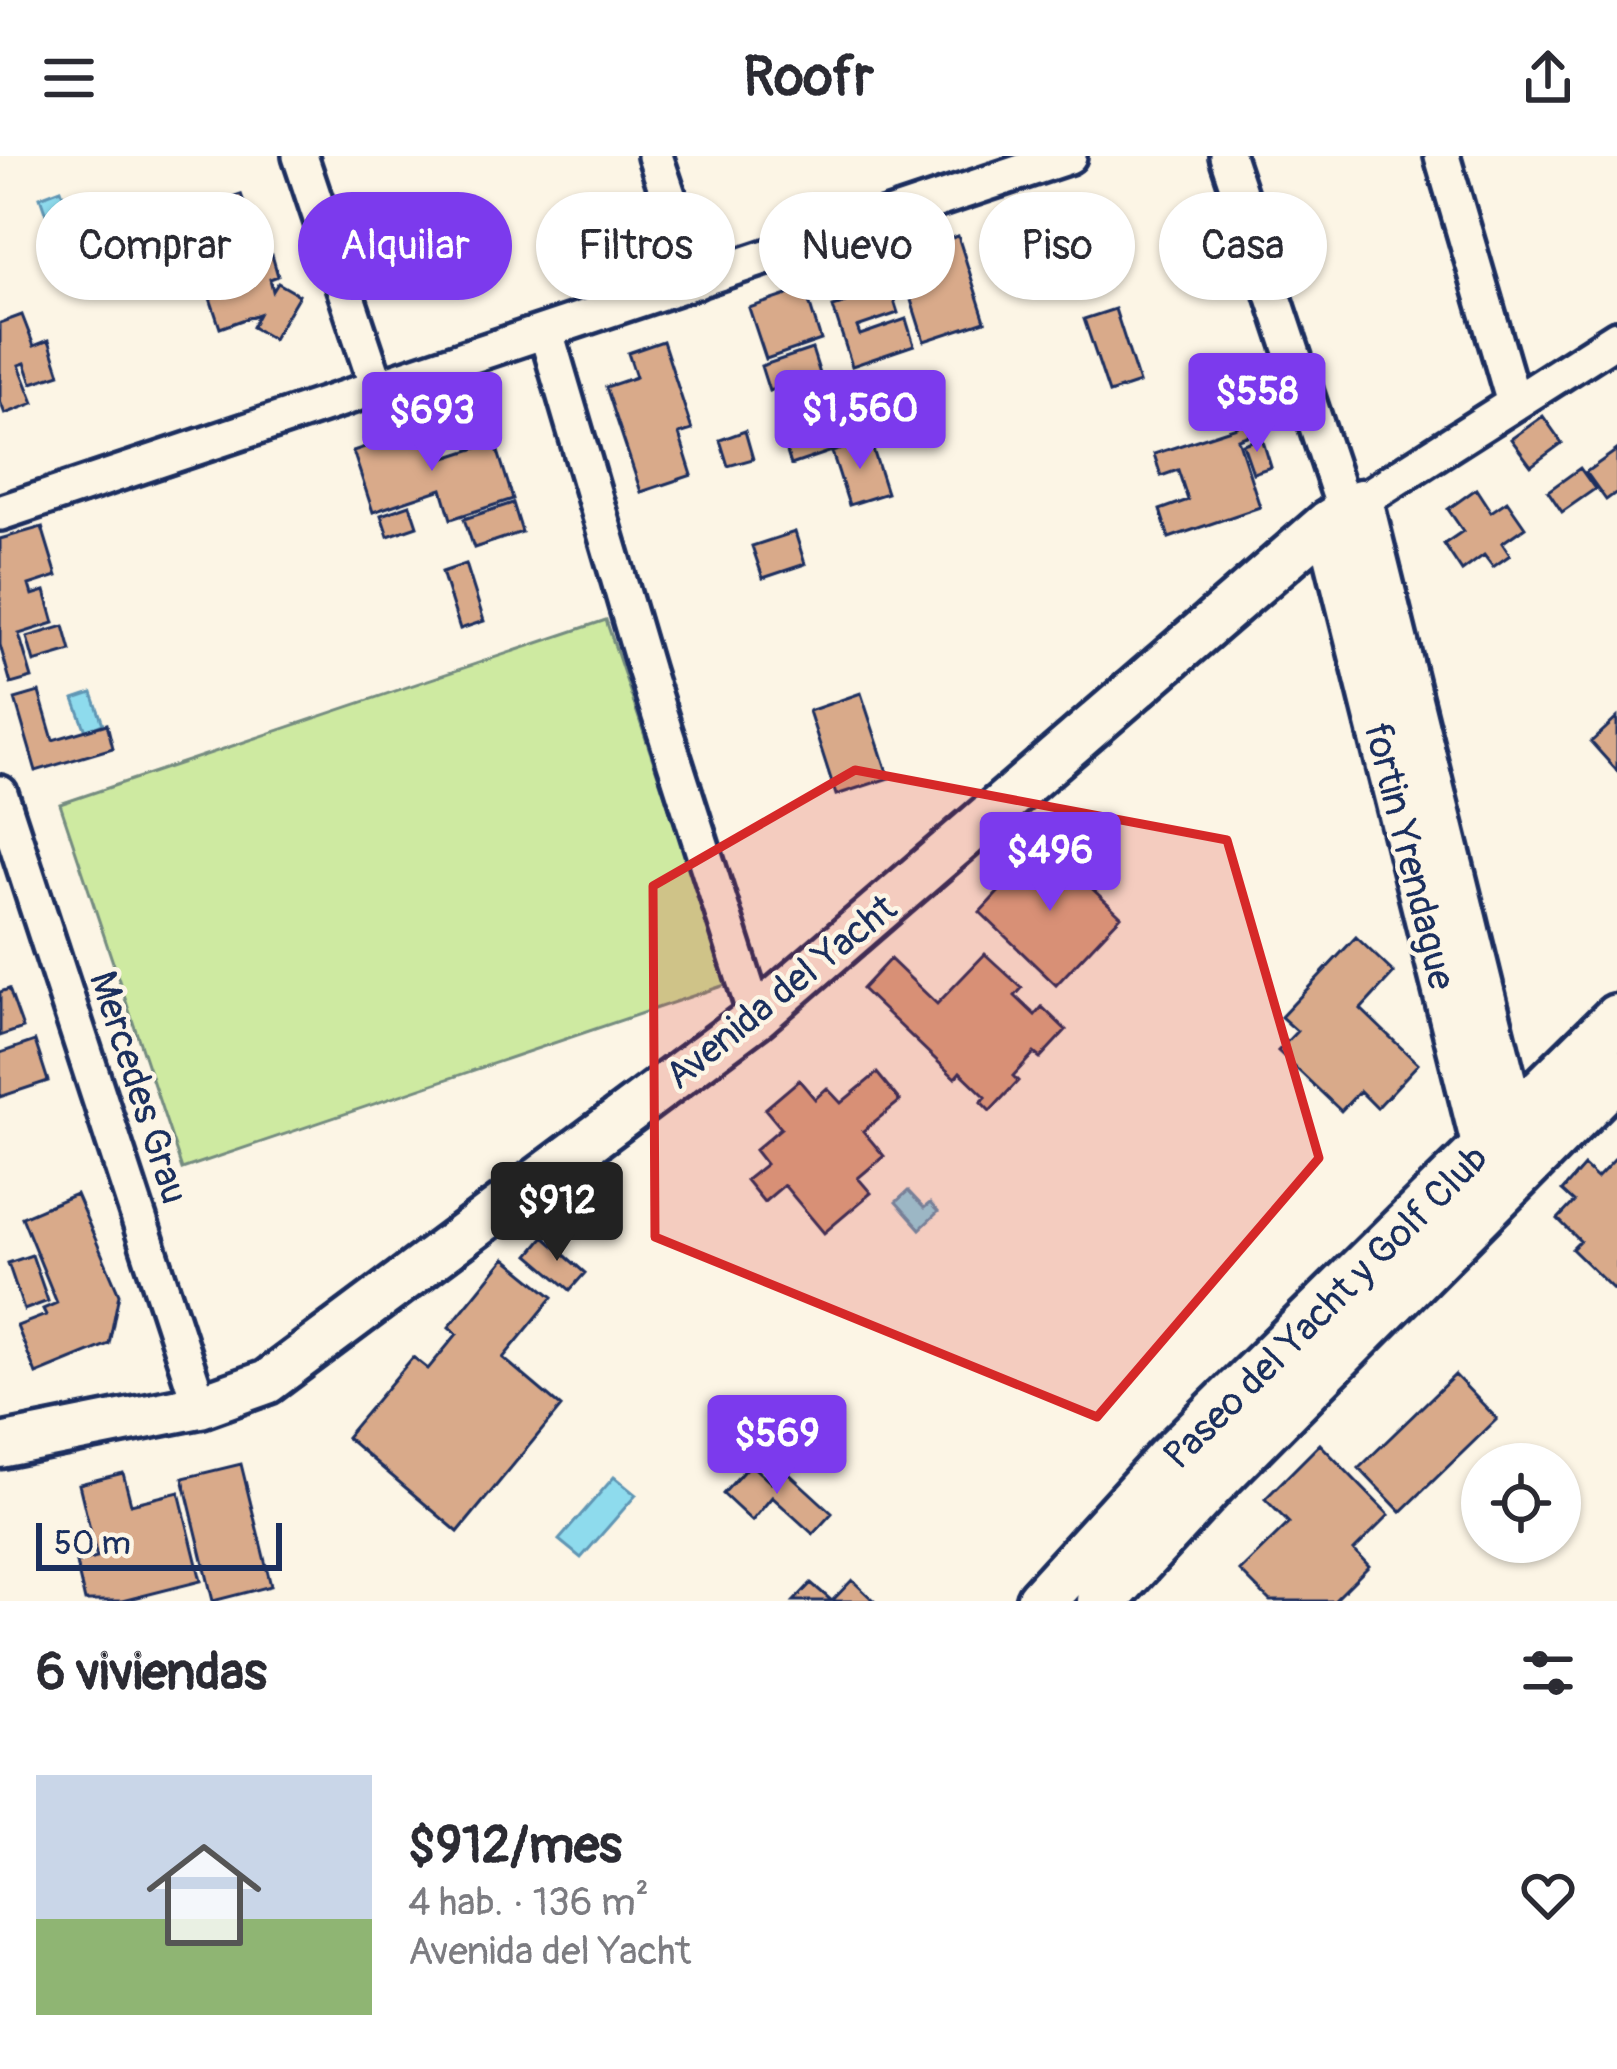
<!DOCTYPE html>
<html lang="es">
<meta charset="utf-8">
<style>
:root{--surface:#fff;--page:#f7f7f7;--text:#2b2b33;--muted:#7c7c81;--line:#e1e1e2;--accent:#7c3aed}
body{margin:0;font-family:Pangolin,sans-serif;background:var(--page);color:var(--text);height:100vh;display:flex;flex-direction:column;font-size:45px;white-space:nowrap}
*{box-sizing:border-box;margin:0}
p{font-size:39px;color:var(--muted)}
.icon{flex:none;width:66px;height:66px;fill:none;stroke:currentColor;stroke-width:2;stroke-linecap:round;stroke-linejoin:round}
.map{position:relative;height:1445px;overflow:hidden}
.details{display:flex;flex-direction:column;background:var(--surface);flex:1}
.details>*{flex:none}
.top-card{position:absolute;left:36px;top:36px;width:1545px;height:108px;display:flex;gap:24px}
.buttons{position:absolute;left:1461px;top:1287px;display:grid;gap:24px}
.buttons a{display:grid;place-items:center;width:120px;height:120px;border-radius:50%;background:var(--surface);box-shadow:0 3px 9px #0004;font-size:60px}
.scale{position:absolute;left:36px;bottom:30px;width:246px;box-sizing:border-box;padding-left:12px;border:6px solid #1b2f5e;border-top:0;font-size:33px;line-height:42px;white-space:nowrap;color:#1b2f5e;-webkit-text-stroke:9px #fcf5e5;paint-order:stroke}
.price{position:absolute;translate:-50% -102px;padding:0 27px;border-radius:12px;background:var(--accent);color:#fff;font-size:39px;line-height:78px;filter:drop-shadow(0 3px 6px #0008)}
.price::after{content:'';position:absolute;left:50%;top:72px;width:36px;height:27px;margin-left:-18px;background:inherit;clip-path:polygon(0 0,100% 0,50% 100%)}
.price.on{background:#222;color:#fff}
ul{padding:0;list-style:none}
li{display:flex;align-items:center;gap:36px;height:300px;padding:0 36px}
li+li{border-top:3px solid var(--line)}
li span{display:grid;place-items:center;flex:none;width:336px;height:240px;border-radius:0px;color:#555}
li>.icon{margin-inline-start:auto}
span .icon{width:144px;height:144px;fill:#fffc;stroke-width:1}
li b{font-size:51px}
h2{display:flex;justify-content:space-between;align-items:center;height:144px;padding:0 36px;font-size:51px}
.tag{padding:0 42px;border-radius:54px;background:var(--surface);box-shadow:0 3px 9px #0004;font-size:42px;line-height:108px}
.tag.on{background:var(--accent);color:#fff}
header{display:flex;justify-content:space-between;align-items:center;height:156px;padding:0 36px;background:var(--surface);font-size:54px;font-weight:800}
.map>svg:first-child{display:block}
</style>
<header><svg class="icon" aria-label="menu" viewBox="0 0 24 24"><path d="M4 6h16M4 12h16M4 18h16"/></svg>Roofr<svg class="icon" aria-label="share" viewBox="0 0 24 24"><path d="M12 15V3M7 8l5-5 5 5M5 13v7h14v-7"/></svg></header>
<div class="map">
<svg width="1617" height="1445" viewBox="0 0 1617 1445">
<rect width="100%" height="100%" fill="#fcf5e5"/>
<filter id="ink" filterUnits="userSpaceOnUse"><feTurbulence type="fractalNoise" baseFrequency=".00833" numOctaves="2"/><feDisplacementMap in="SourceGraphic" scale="24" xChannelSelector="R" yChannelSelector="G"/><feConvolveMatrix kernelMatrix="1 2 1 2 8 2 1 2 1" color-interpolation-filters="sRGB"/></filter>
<g filter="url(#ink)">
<path fill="#ceeaa1" stroke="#748c80" stroke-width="3" d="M606 464 728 828 182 1013 60 648Z"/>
<path fill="#8edbed" stroke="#6096b4" stroke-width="3" d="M61 33 78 79 57 90 40 41Z
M92 537 103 568 86 575 74 543Z
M908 1035 924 1052 930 1047 938 1056 920 1073 896 1046Z
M614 1321 636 1339 581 1402 559 1384Z"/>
<path fill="#d9aa8a" stroke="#1b2f5e" stroke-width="3" d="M241 38 263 102 272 99 278 120 270 123 273 135 278 127 299 139 273 183 252 171 259 158 220 172 182 58Z
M183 65 197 109 182 114 168 71Z
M958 80 985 165 924 185 897 100Z
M885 116 898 157 857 171 860 179 906 163 914 189 852 210 833 151 846 147 841 131Z
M805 133 821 184 766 203 749 152Z
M1115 153 1139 227 1109 237 1084 163Z
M22 159 34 190 49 184 60 218 32 227 25 207 19 209 34 247 5 258 0 245V167Z
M663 185 692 274 679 278 692 319 641 336 606 231 636 221 628 197Z
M812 193 820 218 799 225 804 240 785 246 780 231 769 235 761 210Z
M1253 229 1267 273 1238 283 1260 351 1169 382 1160 354 1188 344 1178 314 1161 320 1154 298 1237 271 1227 237Z
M1543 260 1562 287 1531 310 1511 283Z
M821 264 832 295 791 309 781 277Z
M425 271 436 305 495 286 513 343 451 363 442 333 373 356 353 295Z
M745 275 753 303 728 310 720 284Z
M1262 282 1271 311 1253 317 1243 288Z
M870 284 887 337 849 349 832 296Z
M1617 294V336L1606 344 1586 316Z
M1580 312 1595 333 1562 356 1548 335Z
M1476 333 1491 356 1507 345 1525 371 1502 387 1510 399 1493 411 1484 399 1462 415 1444 388 1463 375 1448 353Z
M513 347 522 376 474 392 464 363Z
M410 349 417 370 388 380 381 359Z
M42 371 57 420 29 429 32 439 45 435 54 467 19 478 32 522 11 528 0 489V383Z
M795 376 805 408 763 422 752 390Z
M466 408 484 465 460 473 442 416Z
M64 470 71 495 34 506 27 481Z
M39 536 53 584 107 568 113 592 36 615 15 543Z
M861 537 889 622 836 639 809 555Z
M1617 562V615L1591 586Z
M1044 687 1121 760 1056 829 980 756Z
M1356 781 1394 817 1361 853 1418 908 1377 952 1360 935 1341 955 1278 895 1297 875 1281 861Z
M985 798 1022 832 1015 840 1035 859 1042 851 1066 874 1040 902 1034 897 1013 920 1018 925 990 955 981 946 986 941 960 916 955 922 862 833 890 803 937 848Z
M9 833 23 872 0 880V836Z
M35 885 48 925 0 941V897Z
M877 917 900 945 863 975 884 1000 858 1022 871 1037 824 1077 784 1029 764 1046 746 1024 766 1008 755 994 781 972 765 953 799 924 815 943 827 932 841 947Z
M1617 1001V1128L1613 1133 1572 1093 1580 1085 1558 1063 1574 1046 1562 1035 1584 1010 1597 1022Z
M76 1038 119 1138 109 1188 36 1218 17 1170 46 1159 43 1153 57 1147 22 1061Z
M544 1081 585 1117 570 1134 529 1099Z
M32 1099 48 1145 24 1154 8 1107Z
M505 1102 553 1141 503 1202 561 1251 458 1376 346 1281 413 1201 428 1213 457 1178 449 1171Z
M1455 1219 1497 1263 1401 1356 1359 1312Z
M1320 1288 1389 1359 1354 1394 1369 1410 1334 1445H1270L1240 1415 1289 1367 1265 1343Z
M241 1308 271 1430 213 1445 183 1322Z
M750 1308 771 1327 784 1313 832 1357 813 1378 772 1341 752 1365 723 1338Z
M123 1317 131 1348 179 1336 201 1425 122 1445H85L76 1407 97 1402 79 1328Z
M852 1424 874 1445H832Z
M811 1427 832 1445H794Z"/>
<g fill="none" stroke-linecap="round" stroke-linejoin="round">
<defs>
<path id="minor" d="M300 0 377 231
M655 0 697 125
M1227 0 1345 355
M1442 0 1514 247
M546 176 646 516 756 861
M1361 345 1617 182
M0 357 1069 0
M0 637 200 1250"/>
<path id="tertiary" d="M1328 366 1484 992 1499 1020
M0 1290 200 1250 267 1226 756 861 1328 366 1361 345 1514 965 1527 990"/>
<path id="secondary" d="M1041 1445 1170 1303 1617 863
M1102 1445 1212 1326 1617 918"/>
</defs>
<use href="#minor" stroke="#1b2f5e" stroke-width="42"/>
<use href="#tertiary" stroke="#1b2f5e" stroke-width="51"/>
<use href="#secondary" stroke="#1b2f5e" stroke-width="57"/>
<use href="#minor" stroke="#fcf5e5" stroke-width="33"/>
<use href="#tertiary" stroke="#fcf5e5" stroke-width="42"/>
<use href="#secondary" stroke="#fcf5e5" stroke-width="48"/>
</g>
</g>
<path fill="#d62828" fill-opacity="0.2" stroke="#d62828" stroke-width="9" stroke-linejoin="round" d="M855 614 1227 684 1319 1002 1097 1261 655 1081 653 730Z"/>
<g text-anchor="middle" stroke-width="9" stroke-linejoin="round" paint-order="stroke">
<g font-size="39" fill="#1b2f5e" stroke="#fcf5e5">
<text transform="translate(1411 700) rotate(76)" y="14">fortin Yrendague</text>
<text transform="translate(780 835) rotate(-39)" y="14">Avenida del Yacht</text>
<text transform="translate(140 931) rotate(72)" y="14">Mercedes Grau</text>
<text transform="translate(1325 1150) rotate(-45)" y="14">Paseo del Yacht y Golf Club</text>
</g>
</g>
</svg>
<div class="buttons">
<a><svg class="icon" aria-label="locate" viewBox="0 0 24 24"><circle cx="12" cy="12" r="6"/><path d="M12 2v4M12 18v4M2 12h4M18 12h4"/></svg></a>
</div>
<div class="scale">50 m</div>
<b class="price" style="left:1257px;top:299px">$558</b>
<b class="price" style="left:860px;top:316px">$1,560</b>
<b class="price" style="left:432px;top:318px">$693</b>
<b class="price" style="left:1050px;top:758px">$496</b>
<b class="price on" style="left:557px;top:1108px">$912</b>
<b class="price" style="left:777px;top:1341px">$569</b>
<div class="top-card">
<a class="tag">Comprar</a>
<a class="tag on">Alquilar</a>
<a class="tag">Filtros</a>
<a class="tag">Nuevo</a>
<a class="tag">Piso</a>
<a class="tag">Casa</a>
</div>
</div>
<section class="details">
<h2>6 viviendas<svg class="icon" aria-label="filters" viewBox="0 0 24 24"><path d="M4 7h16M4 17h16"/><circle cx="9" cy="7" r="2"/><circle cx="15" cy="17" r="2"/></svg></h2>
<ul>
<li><span style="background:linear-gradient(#c9d6e8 60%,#8fb573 0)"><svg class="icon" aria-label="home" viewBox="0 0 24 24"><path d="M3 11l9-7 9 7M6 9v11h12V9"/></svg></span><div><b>$912/mes</b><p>4 hab. · 136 m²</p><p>Avenida del Yacht</p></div><svg class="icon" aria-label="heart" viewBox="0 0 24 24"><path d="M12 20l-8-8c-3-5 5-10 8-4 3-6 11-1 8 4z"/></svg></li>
</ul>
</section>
